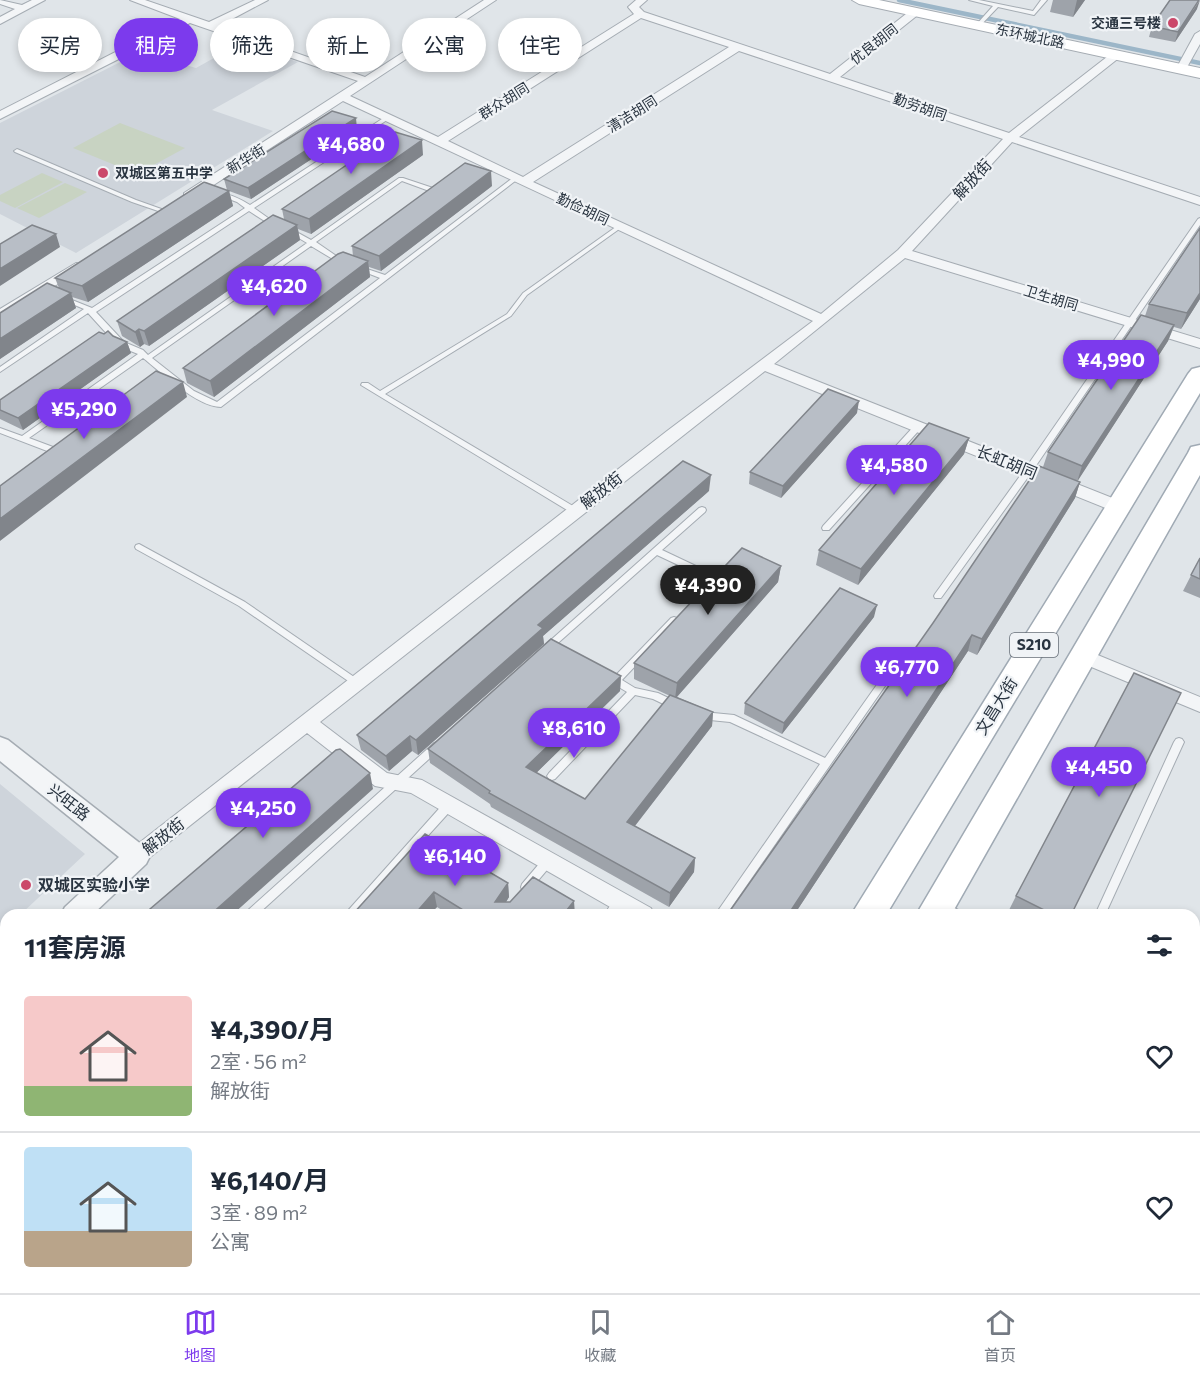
<!DOCTYPE html>
<html lang="zh">
<meta charset="utf-8">
<style>
:root{--surface:#fff;--page:#f2f2f3;--text:#1f2937;--muted:#747a83;--line:#e0e1e3;--accent:#7c3aed}
body{margin:0;font-family:Commissioner,"Noto Sans SC",sans-serif;background:var(--page);color:var(--text);height:100vh;display:flex;flex-direction:column;font-size:22px;white-space:nowrap}
*{box-sizing:border-box;margin:0}
p{font-size:20px;color:var(--muted)}
.icon{flex:none;width:33px;height:33px;fill:none;stroke:currentColor;stroke-width:2;stroke-linecap:round;stroke-linejoin:round}
.map{position:relative;flex:1;overflow:hidden}
.drawer{position:absolute;left:0px;top:909px;width:1200px;height:384px;display:flex;flex-direction:column;background:var(--surface);border-radius:18px 18px 0 0;box-shadow:0 3px 9px #0003}
.drawer>*{flex:none}
.guide{position:absolute;left:18px;top:18px;width:600px;height:54px;display:flex;gap:12px}
.price{position:absolute;translate:-50% -51px;padding:0 14px;border-radius:21px;background:var(--accent);color:#fff;font-size:20px;line-height:39px;filter:drop-shadow(0 2px 3px #0008)}
.price::after{content:'';position:absolute;left:50%;top:36px;width:18px;height:14px;margin-left:-9px;background:inherit;clip-path:polygon(0 0,100% 0,50% 100%)}
.price.on{background:#222;color:#fff}
ul{padding:0;list-style:none}
li{display:flex;align-items:center;gap:18px;height:150px;padding:0 24px}
li+li{border-top:2px solid var(--line)}
li span{display:grid;place-items:center;flex:none;width:168px;height:120px;border-radius:6px;color:#555}
li>.icon{margin-inline-start:auto}
span .icon{width:72px;height:72px;fill:#fffc;stroke-width:1}
li b{font-size:26px}
h2{display:flex;justify-content:space-between;align-items:center;height:72px;padding:0 24px;font-size:26px}
.tag{padding:0 21px;border-radius:27px;background:var(--surface);box-shadow:0 3px 9px #0003;font-size:21px;line-height:54px}
.tag.on{background:var(--accent);color:#fff}
.tabs{display:flex;justify-content:space-around;align-items:center;height:84px;border-top:2px solid var(--line);background:var(--surface);font-size:16px;color:var(--muted)}
.tabs a{display:grid;justify-items:center;gap:3px}
.tabs .on{color:var(--accent)}
.map>svg:first-child{display:block}
</style>
<div class="map">
<svg width="1200" height="1293" viewBox="0 0 1200 1293">
<rect width="100%" height="100%" fill="#e0e5e9"/>
<path fill="#ced4db" d="M241 43 298 62 212 110 273 131 76 253 0 214V123L140 52 196 68Z
M0 784 85 854 20 915H6V928L0 934Z"/>
<path fill="#c8d3c2" d="M120 123 185 148 137 174 73 148Z
M42 173 63 182 15 208 0 201V195Z
M65 183 87 192 39 218 17 208Z"/>
<g fill="none" stroke-linecap="round" stroke-linejoin="round">
<path stroke="#9cb6c8" stroke-width="4.5" d="M899 0 1200 63"/>
<defs>
<path id="service" d="M969 0H979L1033 11 1041 0H1047L1034 15 998 7 979 27 976 25 993 6Z
M385 117 390 118 342 150 372 160V162H368L338 153 254 208 278 225V227H274L249 211 96 312 124 342 143 350 148 355 307 243 287 231V229H291L311 240 399 178H403L439 190V192L433 196 430 194 432 192 402 181 316 242 345 262V264H341L311 246 152 358 194 391 217 402 380 278 357 269V267H361L385 275 514 177 519 178 221 407C197 407 161 372 143 358L29 438 61 450 62 452 61 454H55L0 433V428L22 436 138 354 118 346 88 313 0 372V367L84 309 63 300V298H67L92 308 245 208 237 202 218 195V193C229 193 240 199 250 205Z
M17 149 136 200 167 211 164 213 132 202 15 152 14 151Z
M1200 218V225L1031 473 941 598H935L934 596 935 594 1025 469 1198 219Z
M620 224 623 226 622 227 527 295 511 316 385 394 578 509 579 511 578 513H572L361 385 362 383H368L380 391 507 314 523 293Z
M915 425H918L922 427 829 530H823L822 528 823 526Z
M702 507 705 508 706 510 705 512 662 550 717 576 718 578 710 588 707 589 703 586 708 579 657 555 549 651H543L541 649 543 647 699 508Z
M139 544 245 602 360 681 362 683 360 685H354L239 606 136 549 135 547 136 545Z
M674 617 677 618 678 620 677 622 622 680 635 688 658 693 679 703 681 706 679 709 676 710 653 699 635 695 555 779 552 780 549 779 547 776 549 773 627 692 607 680 605 678 607 676 610 675 615 676 671 618Z
M891 668 894 669 896 671 894 673 726 915H715L820 764 730 722 700 719 698 716 700 713 703 712 734 715 825 758 888 669Z
M1179 738 1182 739 1184 742 1105 915H1095L1174 742 1176 739Z
M437 742 440 743 442 746 440 749 257 915H245L246 912 434 743Z
M449 801 453 802 454 805 453 808 356 915H344L445 802Z
M548 857 552 858 553 861 552 864 530 890 526 892 522 890 521 887 522 884 544 858Z
M619 896 623 898 624 901 615 915H604L615 898Z
M943 902 962 912 963 915C954 915 943 916 938 907L939 904Z
M6 1157V1172L0 1175V1160Z
M6 1283V1287H17L14 1293H0L1 1288Z
M183 1287H197L194 1293H180Z
M336 1287H350L348 1293H334Z
M450 1287H464L461 1293H447Z
M932 1287H945L943 1293H930Z"/>
<path id="minor" d="M0 0 22 5 32 0H45L0 24V17L15 9 0 4Z
M130 0H145L209 22 255 0H268L219 26 365 77 484 0H496L350 96 438 137 634 14 628 7 636 0H647L639 7 644 12 830 74 911 10H919V14L840 77 1009 133 1112 53H1120V57L1019 137 1200 197V205L1012 142 912 251 1200 339V348L905 258 774 364 1125 503 1127 507 1125 511H1113L765 371 320 722 387 773 422 780 651 908 654 915H624L411 793 375 786 307 733 144 862 137 865 130 862 127 856 130 850 667 431 813 321 343 101 192 199H184V193L358 81 190 23 0 119V111L180 19ZM641 18 729 47 523 177 448 141ZM739 51 1003 139 898 250 821 314 533 182Z
M1200 31V44L1186 69 1177 71 1176 69 1195 34Z
M76 263 81 264V270L0 319V309Z
M1083 649 1200 697V712L1077 661 1074 656 1077 651Z"/>
<path id="tertiary" d="M0 737 8 740 146 848 150 856 146 864 92 915H61L65 907 119 857 0 761Z
M6 965V994L0 997V968Z"/>
<path id="secondary" d="M852 0H879L1200 68V78L859 4Z"/>
<path id="primary" d="M1200 367V393L886 915H851L1188 374 1192 369Z
M1200 445V475L951 915H916L1188 453 1191 447Z
M618 1287H659L657 1293H615Z
M696 1287H738L736 1293H693Z"/>
</defs>
<use href="#service" stroke="#a5acb3" stroke-width="2"/>
<use href="#minor" stroke="#a5acb3" stroke-width="2"/>
<use href="#tertiary" stroke="#a5acb3" stroke-width="3"/>
<use href="#secondary" stroke="#a5acb3" stroke-width="2"/>
<use href="#primary" stroke="#a0aab4" stroke-width="3"/>
<use href="#service" fill="#f3f5f7" fill-rule="evenodd"/>
<use href="#minor" fill="#f3f5f7" fill-rule="evenodd"/>
<use href="#tertiary" fill="#f3f5f7" fill-rule="evenodd"/>
<use href="#secondary" fill="#fff" fill-rule="evenodd"/>
<use href="#primary" fill="#fff" fill-rule="evenodd"/>
</g>
<path fill="#9ea3aa" d="M1053 0H1085L1073 17 1050 12Z
M1197 9 1175 42 1149 37 1152 26Z
M357 129 251 199 229 191 233 206 88 302 72 297 76 308 0 359V313L59 288 55 278 227 190 224 179Z
M423 155 311 234 298 229 300 240 149 346 144 344 140 347 122 336 117 321 284 219 282 209Z
M492 186 381 271 369 267 370 277 214 397 187 383 183 368 353 256 352 246Z
M1200 228V299L1181 329 1174 327 1168 341 1077 481 1080 482 1075 498 977 655 968 651 794 915 1043 467 1048 452 1145 316 1149 304Z
M113 336 127 342 131 353 23 430 0 419V400Z
M857 413 781 498 749 484 750 472Z
M969 438 964 454 858 585 816 565 819 550Z
M709 491 543 636 544 644 418 755 412 751 389 771 361 750 357 735Z
M1200 558V598L1183 591Z
M781 566 778 582 677 697 713 712 712 726 635 826 695 858 694 872 669 907 491 807 490 804 430 763 428 749 621 676 620 691 536 773 585 799 670 696 634 679V663Z
M874 617 782 734 744 714 745 703Z
M425 834 508 883 509 897 506 902 575 915H450L437 907 429 915H352Z
M1016 896 1071 915H1019L1009 910Z"/>
<path fill="#81858b" d="M1077 0H1085L1073 17Z
M1200 0 1197 9 1175 42 1178 32Z
M356 118 357 129 251 199 248 188Z
M422 140 423 155 311 234 309 219Z
M491 171 492 186 381 271 379 256Z
M229 191 233 206 88 302 82 286Z
M297 225 300 240 149 346 144 331Z
M56 234 60 247 0 286V269Z
M368 261 370 277 214 397 210 381Z
M71 293 76 308 0 359V339Z
M1200 293V299L1181 329 1187 313Z
M1174 325 1168 341 1077 482 1082 466Z
M139 329 144 344 140 347 135 332Z
M127 342 131 353 23 430 18 418Z
M183 382 187 397 0 541V519Z
M859 401 857 413 781 498 783 486Z
M969 438 964 454 858 585 861 569Z
M711 475 709 491 543 636 544 644 418 755 416 740 538 625Z
M1080 482 1075 498 977 655 982 639Z
M781 566 778 582 675 699 677 683Z
M877 605 874 617 782 734 784 723Z
M972 635 968 651 794 915H788Z
M621 676 620 691 527 782 526 767Z
M713 712 712 726 627 836V822Z
M410 736 412 751 389 771 386 756Z
M370 773 373 789 232 915H210Z
M695 858 694 872 669 907 670 893Z
M508 883 509 897 498 915 495 902Z
M434 892 437 907 429 915H414Z
M574 901 575 915H563Z
M6 1115V1138L0 1144V1121Z
M92 1287H111L106 1293H87Z
M270 1287H284L279 1293H265Z
M537 1287H545L541 1293H533Z"/>
<path fill="#b8bec6" stroke="#81858b" stroke-width="1.5" d="M1170 0H1199L1178 32 1152 26Z
M332 111 356 118 248 188 224 179Z
M395 132 422 140 309 219 282 209Z
M465 163 491 171 379 256 352 246Z
M204 182 229 191 82 286 55 278Z
M273 215 297 225 144 331 139 329 135 332 117 321Z
M32 225 56 234 0 269V244Z
M1200 228V293L1187 313 1149 304Z
M343 252 368 261 210 381 183 368 338 254Z
M47 283 71 293 0 339V313Z
M1141 315 1174 325 1082 466 1048 452Z
M108 331 113 336 127 342 18 418 0 410V400L99 332 104 334Z
M156 371 183 382 0 519V486Z
M828 389 859 401 783 486 750 472Z
M929 423 969 438 861 569 819 550Z
M683 461 711 475 538 625 543 628 416 740 410 736 386 756 357 735Z
M1039 466 1080 482 982 639 972 635 788 915H727L933 623Z
M742 548 781 566 677 683 634 663Z
M1200 558V579L1191 575Z
M840 588 877 605 784 723 745 703Z
M551 639 621 676 526 767 585 799 670 695 713 712 627 822 695 858 670 893 489 793 490 791 428 749Z
M1134 673 1181 693 1071 915H1054L1016 896Z
M340 749 370 773 210 915H143L336 750Z
M425 834 508 883 495 902H510L533 877 574 901 563 915H471L434 892 414 915H352Z
M0 1023 6 1028V1115L0 1121Z
M17 1287H92L87 1293H11Z
M195 1287H270L265 1293H190Z
M465 1287H537L533 1293H461Z
M817 1287H884L881 1293H814Z"/>
<g fill="#cb486a" stroke="#f0f3f6" stroke-width="2">
<circle cx="1173" cy="23" r="6"/>
<circle cx="103" cy="173" r="6"/>
<circle cx="26" cy="885" r="6"/>
</g>
<g text-anchor="middle" stroke-width="4.5" stroke-linejoin="round" paint-order="stroke">
<g font-size="14" font-weight="bold" fill="#293440" stroke="#f0f3f6" text-anchor="end">
<text x="1161" y="28">交通三号楼</text>
<text x="115" y="178" text-anchor="start">双城区第五中学</text>
</g>
<g font-size="14" fill="#293440" stroke="#f0f3f6">
<text transform="translate(1030 36) rotate(12)" y="5">东环城北路</text>
<text transform="translate(874 44) rotate(-38)" y="5">优良胡同</text>
<text transform="translate(504 101) rotate(-32)" y="5">群众胡同</text>
<text transform="translate(920 107) rotate(19)" y="5">勤劳胡同</text>
<text transform="translate(632 114) rotate(-32)" y="5">清洁胡同</text>
<text transform="translate(246 159) rotate(-32)" y="5">新华街</text>
<text transform="translate(583 209) rotate(25)" y="5">勤俭胡同</text>
<text transform="translate(1051 298) rotate(17)" y="5">卫生胡同</text>
</g>
<rect fill="#f0f3f6" stroke="#656d77" stroke-width="1.5" x="1010" y="633" width="48" height="24" rx="4.5"/>
<g font-size="15" font-weight="bold" fill="#293440">
<text x="1034" y="650">S210</text>
</g>
<g font-size="16" fill="#293440" stroke="#f0f3f6">
<text transform="translate(972 179) rotate(-47)" y="6">解放街</text>
<text transform="translate(1007 462) rotate(22)" y="6">长虹胡同</text>
<text transform="translate(601 490) rotate(-38)" y="6">解放街</text>
<text transform="translate(996 706) rotate(-58)" y="6">文昌大街</text>
<text transform="translate(69 802) rotate(38)" y="6">兴旺路</text>
<text transform="translate(163 836) rotate(-38)" y="6">解放街</text>
</g>
<g font-size="16" font-weight="bold" fill="#293440" stroke="#f0f3f6" text-anchor="start">
<text x="38" y="891">双城区实验小学</text>
</g>
</g>
</svg>
<b class="price" style="left:351px;top:175px">¥4,680</b>
<b class="price" style="left:274px;top:317px">¥4,620</b>
<b class="price" style="left:1111px;top:391px">¥4,990</b>
<b class="price" style="left:84px;top:440px">¥5,290</b>
<b class="price" style="left:894px;top:496px">¥4,580</b>
<b class="price on" style="left:708px;top:616px">¥4,390</b>
<b class="price" style="left:907px;top:698px">¥6,770</b>
<b class="price" style="left:574px;top:759px">¥8,610</b>
<b class="price" style="left:1099px;top:798px">¥4,450</b>
<b class="price" style="left:263px;top:839px">¥4,250</b>
<b class="price" style="left:455px;top:887px">¥6,140</b>
<div class="guide">
<a class="tag">买房</a>
<a class="tag on">租房</a>
<a class="tag">筛选</a>
<a class="tag">新上</a>
<a class="tag">公寓</a>
<a class="tag">住宅</a>
</div>
<section class="drawer">
<h2>11套房源<svg class="icon" aria-label="filters" viewBox="0 0 24 24"><path d="M4 7h16M4 17h16"/><circle cx="9" cy="7" r="2"/><circle cx="15" cy="17" r="2"/></svg></h2>
<ul>
<li><span style="background:linear-gradient(#f6c9c9 75%,#8fb573 0)"><svg class="icon" aria-label="home" viewBox="0 0 24 24"><path d="M3 11l9-7 9 7M6 9v11h12V9"/></svg></span><div><b>¥4,390/月</b><p>2室 · 56 m²</p><p>解放街</p></div><svg class="icon" aria-label="heart" viewBox="0 0 24 24"><path d="M12 20l-8-8c-3-5 5-10 8-4 3-6 11-1 8 4z"/></svg></li>
<li><span style="background:linear-gradient(#bfe0f5 70%,#b9a48a 0)"><svg class="icon" aria-label="home" viewBox="0 0 24 24"><path d="M3 11l9-7 9 7M6 9v11h12V9"/></svg></span><div><b>¥6,140/月</b><p>3室 · 89 m²</p><p>公寓</p></div><svg class="icon" aria-label="heart" viewBox="0 0 24 24"><path d="M12 20l-8-8c-3-5 5-10 8-4 3-6 11-1 8 4z"/></svg></li>
</ul>
</section>
</div>
<nav class="tabs">
<a class="on"><svg class="icon" aria-label="map" viewBox="0 0 24 24"><path d="M3 6l6-2 6 2 6-2v14l-6 2-6-2-6 2zM9 4v14M15 6v14"/></svg>地图</a>
<a><svg class="icon" aria-label="saved" viewBox="0 0 24 24"><path d="M7 4h10v16l-5-4-5 4z"/></svg>收藏</a>
<a><svg class="icon" aria-label="home" viewBox="0 0 24 24"><path d="M3 11l9-7 9 7M6 9v11h12V9"/></svg>首页</a>
</nav>
